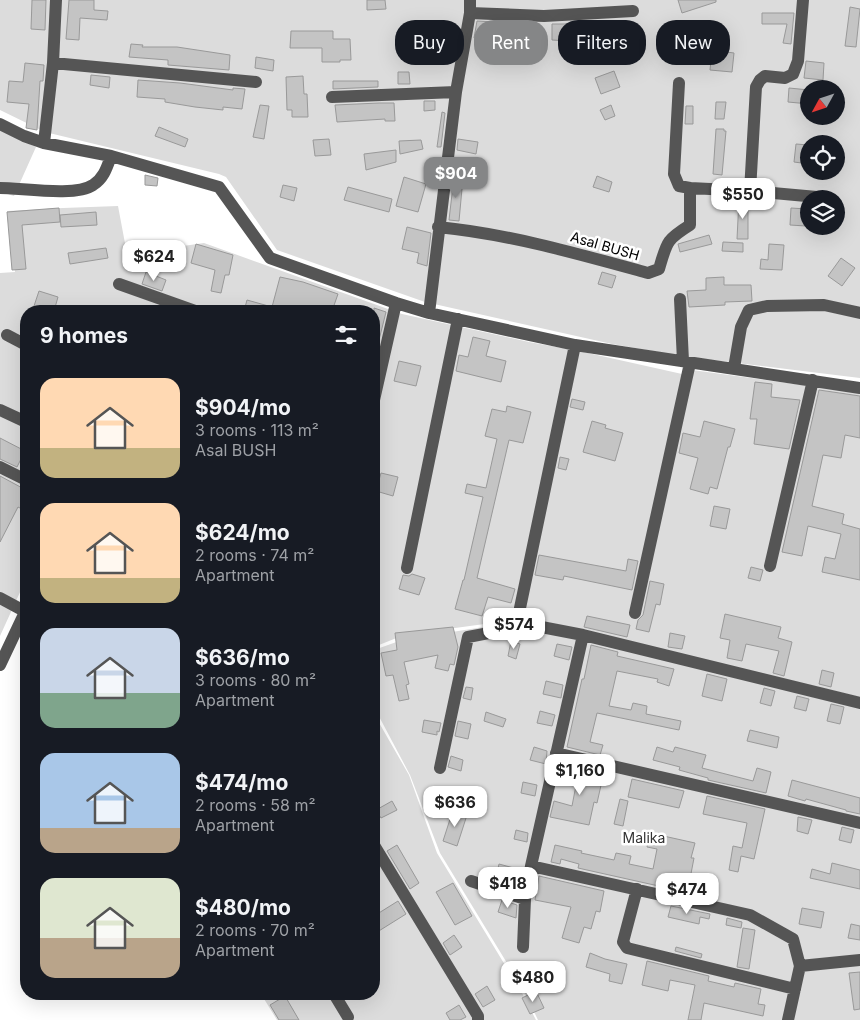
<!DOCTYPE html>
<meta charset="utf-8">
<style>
:root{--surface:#171b24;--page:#20242c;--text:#f1f3f6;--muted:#9ea1a6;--accent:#858687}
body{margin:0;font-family:Inter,sans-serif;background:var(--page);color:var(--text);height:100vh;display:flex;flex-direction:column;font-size:19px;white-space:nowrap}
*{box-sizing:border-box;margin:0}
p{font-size:16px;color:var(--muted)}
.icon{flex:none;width:28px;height:28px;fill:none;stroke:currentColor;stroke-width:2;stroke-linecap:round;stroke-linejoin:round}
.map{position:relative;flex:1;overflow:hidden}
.side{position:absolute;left:20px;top:305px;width:360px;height:695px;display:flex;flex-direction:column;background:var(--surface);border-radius:20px;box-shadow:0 5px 20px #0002}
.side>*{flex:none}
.top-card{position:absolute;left:395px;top:20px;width:390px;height:45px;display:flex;gap:10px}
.needle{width:32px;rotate:230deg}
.tools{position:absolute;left:800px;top:80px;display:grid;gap:10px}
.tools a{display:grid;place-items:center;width:45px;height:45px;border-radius:50%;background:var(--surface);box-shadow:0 5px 20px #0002;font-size:25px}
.price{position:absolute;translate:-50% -42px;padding:0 11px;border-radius:10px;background:#fff;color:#222;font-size:16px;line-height:32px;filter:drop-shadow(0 1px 2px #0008)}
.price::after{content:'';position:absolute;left:50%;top:30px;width:15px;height:11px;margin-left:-8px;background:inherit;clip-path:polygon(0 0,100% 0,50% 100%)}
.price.on{background:var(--accent);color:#fff}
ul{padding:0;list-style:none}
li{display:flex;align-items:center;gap:15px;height:125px;padding:0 20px}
li span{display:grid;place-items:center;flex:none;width:140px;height:100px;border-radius:15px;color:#555}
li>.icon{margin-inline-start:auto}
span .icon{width:60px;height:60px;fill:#fffc;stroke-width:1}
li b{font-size:21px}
h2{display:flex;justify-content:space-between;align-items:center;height:60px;padding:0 20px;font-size:21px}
.chip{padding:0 18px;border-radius:20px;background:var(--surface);box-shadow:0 5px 20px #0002;font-size:18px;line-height:45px}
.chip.on{background:var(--accent);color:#fff}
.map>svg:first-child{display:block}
</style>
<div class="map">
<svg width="860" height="1020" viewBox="0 0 860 1020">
<rect width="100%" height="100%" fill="#fff"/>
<path fill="#dcdcdc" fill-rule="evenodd" d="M0 0H860V378L687 357 612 344 425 302 277 250 226 177 219 174 45 132 0 110ZM809 89H836V116H809ZM809 144H836V171H809ZM809 199H836V226H809Z
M0 129 36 147 14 196 0 192Z
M118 206 127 254 204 243 402 314 529 342 579 351 691 376 692 370 860 393V697L529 618 404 635 374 647V311H26V579L0 636V273L15 272 7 211 63 208Z
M528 620 860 706V1020H538L524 991 440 853 410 775 374 707V650L402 640Z
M374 714 409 775 437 853 522 993 536 1020H277L261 994H374Z"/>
<path fill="#c4c4c4" stroke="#999" d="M32 0H46L45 30 31 29Z
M69 0H94V10L108 11 107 20 80 18 79 40 66 39Z
M367 0H385L386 9 367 10Z
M678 0H716V2L682 13Z
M850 7 860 9 856 47 845 46Z
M762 13H794L791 44 783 43 787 24H762Z
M477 21 495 22 494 38H474Z
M552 24H572L571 41 552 40Z
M291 31H333V39H350L351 60H340V62H322V48H290Z
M444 33 457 34 456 46 443 45Z
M131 44 143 45 142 47H177L230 55 229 70 168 65V60L129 57Z
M712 50 734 53 732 72 710 70Z
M256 57 274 60 273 71 255 68Z
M806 61 824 63 823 80 804 78Z
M25 63 44 65 43 81H40L37 130 26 128 29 104 7 102 9 81 23 82Z
M614 71 620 87 601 94 595 78Z
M398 72H409L410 84H398Z
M91 75 110 77 109 88 90 85Z
M303 76 304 94H307L308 117H292V110H287L286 77Z
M138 80 180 83 233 90V88L245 89 242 109 223 107V110L195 107 165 102V99L137 97Z
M333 81H378V87L333 89Z
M789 88 809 90V104L788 102Z
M424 101H435V110L424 111Z
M716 102H726L724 119H715Z
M379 103H394L395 121H385V119L337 122 335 105Z
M260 105 269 106 264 139 253 137Z
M611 105 615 116 605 120 600 110Z
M686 106H693V124H685Z
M442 112 445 113 441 147H437Z
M159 127 188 139 185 147 155 136Z
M716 129H724V131H726L722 175 713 174Z
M329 139 331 155 315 156 313 140Z
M458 139 478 142 476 154 457 150Z
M421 140 423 149 400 154 399 141Z
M796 144 809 145V164L794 162Z
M396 150V162L366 170 364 154Z
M145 175 158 178 157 186 145 185Z
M597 176 612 182 609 192 593 187Z
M404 177 426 184 418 212 396 206Z
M454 177 463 178 459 221 449 220Z
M283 185 297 188 294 201 280 197Z
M348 187 392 199 389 212 344 200Z
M739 199H748V239H737Z
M59 208 60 222 22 225 26 269 12 270 7 212Z
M791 208 807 209 806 226 790 225Z
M96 212 97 225 61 227 60 215Z
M407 227 431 233 427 266 417 263 419 253 402 249Z
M709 235 712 244 680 252 678 244Z
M723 242 743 243V252L722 251Z
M196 244 233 255 229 275H225L221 293 211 291 215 270 191 263Z
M769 244 784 245 782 270 760 269 761 259 768 260Z
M106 248 108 258 70 264 68 253Z
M841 258 855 268 842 286 828 276Z
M146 272 166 280 162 291 142 284Z
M602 272 616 276 612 288 598 284Z
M280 277 303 282 338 294 332 311 319 308 318 311H244L247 300 272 307Z
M724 277V285H751L752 301 725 302V305L689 307 687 291 706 290V278Z
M39 291 58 297 54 311H39L33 309Z
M374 308 386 312 376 352H374V329L376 318 374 317Z
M473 337 490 341 486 356 506 361 501 382 456 371 459 355 468 357Z
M399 361 421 366 416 386 394 381Z
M755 382 772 384 771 397 800 400 789 449 754 444 757 419H750Z
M819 390 860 396V438L845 435 841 458 823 455 812 506 844 514 842 524 860 529V580L822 572 825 557 835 559 841 534 808 526 802 556 782 552Z
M572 399 585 402 583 410 570 407Z
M507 406 531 412 523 443 509 440 477 578 515 589 511 603 488 597 482 616 455 609 463 580H464L483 497 465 493 467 484 486 488 497 439 485 436 492 409 506 412Z
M592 421 606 425 605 428 623 433 615 461 583 452Z
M704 421 735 429 730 447H728L717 489 710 487 708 494 690 489 698 458 679 453 683 433 700 437Z
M0 438 25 451 17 467 0 459Z
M560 457 569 459 566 470 558 468Z
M381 473 398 477 393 496 376 491Z
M0 476 26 490V511L18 507 0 542Z
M714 506 730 509 726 529 710 526Z
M539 555 626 571 628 559 638 561 632 590 564 576 563 580 535 575Z
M751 567 763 570 760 581 748 578Z
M412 574 425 578 419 595 399 589 403 575 409 576Z
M650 581 664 584 660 605 656 604 649 632 636 629 638 620 643 615Z
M514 613 517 616 518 619 505 622 504 615Z
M725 614 781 627 778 638 792 642 784 676 773 673 779 651 746 644 742 661 727 658 730 640 720 638Z
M587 616 630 625 627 637 584 627Z
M453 627 458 647 454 665 450 664 448 671 435 668 438 655 404 662 409 684 406 685 409 699 399 701 393 675 386 676 381 653 397 650 395 633Z
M670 633 685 636 682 649 668 647Z
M511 641 520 644 516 659 508 656Z
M557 644 572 647 569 660 554 656Z
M591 645 618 652 617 656 674 669 669 686 657 682 658 679 617 671 609 706 631 710 633 703 647 706 646 714 681 721 679 730 597 713 590 742 603 745 600 755 567 747 582 679H584Z
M822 670 834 673 831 687 819 684Z
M707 674 727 679 722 701 702 696Z
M546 681 563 685 561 698 543 694Z
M466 687 473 688 471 700 463 698Z
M764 688 775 691 771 706 760 703Z
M797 696 809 699 806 711 794 708Z
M831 704 844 707 840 724 827 721Z
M540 711 555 715 552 726 537 723Z
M486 712 506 719 503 727 484 721Z
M424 720 441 723 439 732 437 731V735L422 732Z
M458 721 471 724 468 739 455 736Z
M750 730 779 737 777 748 747 741Z
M534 747 547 751 546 764 530 760Z
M657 747 673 752 675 747 706 755 702 768 753 781 757 768 771 772 766 793 708 780V778L679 770 680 767 653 760Z
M451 756 463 760 461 771 448 767Z
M563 763 604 772 597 803 594 802 589 825 550 817 554 801 572 806 578 775 561 771Z
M632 779 684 791 679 808 628 797Z
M792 780 860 798V814L846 811V810L806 799 805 801 788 796Z
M523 782 537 785 535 796 521 793Z
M707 796 765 809 754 859 741 856 738 872 729 870 733 846 742 848 747 823 703 814Z
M620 799 628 801 623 826 614 824Z
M392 801 397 810 381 818 376 810Z
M453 810 467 815 457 846 443 841Z
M798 817 812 820 808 834 797 831Z
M842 827 854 830 851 843 839 840Z
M516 830 528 833 527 842 514 839Z
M650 833 695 843 691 858H694L689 884 692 885 690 893 578 868 579 864 561 859 560 864 551 862 555 845 582 851 581 853 614 860 616 853 631 856 629 864 653 869 657 849 647 847Z
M397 845 419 883 410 889 387 851Z
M832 863 860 870V889L810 878 812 869 830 874Z
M499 864 521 870 517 888 495 881Z
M539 876 604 891 600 912 596 911 591 929 584 927 579 943 562 938 571 907 535 900Z
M453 883 472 916 455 925 436 892Z
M502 900 517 905 516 918 498 912Z
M398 901 406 914 374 934V916Z
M671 906 710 914 709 919 700 917 699 924 668 917Z
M802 908 824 912 821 928 799 924Z
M727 918 742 922 741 928 726 925Z
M851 924 860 926V940L848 938Z
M743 928 755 930 749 969 737 967Z
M454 935 462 947 450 955 443 943Z
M676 947 702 954 701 958 675 951Z
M590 953 605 959 627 964 622 984 609 981 610 974 586 967Z
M647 961 709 976 708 981 734 987 735 983 761 989 758 1004 765 1005 763 1016 704 1003 701 1020H688L695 985 670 980 668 991 642 985Z
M860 972V1009L854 1010 849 973Z
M487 986 495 1000 483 1007 475 994Z
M536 991 544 1008 530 1014 522 998Z
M285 996 299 1020H279L270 1005Z
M459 1005 466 1017 460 1020H450L446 1013Z"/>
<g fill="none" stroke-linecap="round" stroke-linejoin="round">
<path stroke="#555" stroke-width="12" d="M470 13 544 16 633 11
M53 63 256 82
M679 83 674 174 679 186 690 188
M332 97 456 92
M0 124 24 136 44 143 111 156 219 187 270 258 396 303 429 313 575 345 860 388
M44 143 53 63 56 0
M0 188C22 188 76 197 93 185 104 178 107 167 111 156
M750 191 828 198
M438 227C509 234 579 254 648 273L659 269C667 242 666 240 690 225V188L750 191 756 87 760 80 765 76 785 78 793 74 798 61 803 0
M119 284 195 311
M680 299 683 361
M429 313 456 92 470 13V0
M7 335 26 345
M734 368 741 327 749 310 767 306 824 305 860 313
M374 400 396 303
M0 410 26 422
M0 467 26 480
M770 566 813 380
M407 568 458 319
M0 598 26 612
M520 608 575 345
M635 613 690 363
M0 665 26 610
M556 753 860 823
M440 768 468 637 531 625 583 635 860 703
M374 845 478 1016V1020
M531 866 750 915 793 939 800 966 788 1020
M471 881 525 899
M637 889 623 942 627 948 795 989
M523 947 525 899 531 866 583 635
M800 966 860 960
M334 994 348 1017"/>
</g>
<g text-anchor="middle" stroke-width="5" stroke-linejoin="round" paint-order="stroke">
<g font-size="14" fill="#000" stroke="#fff">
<text transform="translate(605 246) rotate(16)" y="5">Asal BUSH</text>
</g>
<g font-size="14" fill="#333" stroke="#fff">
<text x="644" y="843">Malika</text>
</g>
</g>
</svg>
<div class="tools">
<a><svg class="needle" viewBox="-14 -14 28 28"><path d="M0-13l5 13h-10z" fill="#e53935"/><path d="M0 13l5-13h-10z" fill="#9ea1a6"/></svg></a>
<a><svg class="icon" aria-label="locate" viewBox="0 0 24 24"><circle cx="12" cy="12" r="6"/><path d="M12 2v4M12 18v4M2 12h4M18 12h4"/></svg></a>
<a><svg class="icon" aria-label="layers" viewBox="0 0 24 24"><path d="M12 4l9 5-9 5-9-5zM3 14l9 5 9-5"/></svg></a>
</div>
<b class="price on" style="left:456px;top:199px">$904</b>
<b class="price" style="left:743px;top:220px">$550</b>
<b class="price" style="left:154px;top:282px">$624</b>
<b class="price" style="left:514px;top:650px">$574</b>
<b class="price" style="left:580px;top:796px">$1,160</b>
<b class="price" style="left:455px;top:828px">$636</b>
<b class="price" style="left:508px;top:909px">$418</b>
<b class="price" style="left:687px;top:915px">$474</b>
<b class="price" style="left:533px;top:1003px">$480</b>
<div class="top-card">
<a class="chip">Buy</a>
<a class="chip on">Rent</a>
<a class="chip">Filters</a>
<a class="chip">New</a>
</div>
<section class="side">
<h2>9 homes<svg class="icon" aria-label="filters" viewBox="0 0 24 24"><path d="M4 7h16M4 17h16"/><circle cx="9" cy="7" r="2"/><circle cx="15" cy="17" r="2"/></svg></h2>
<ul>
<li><span style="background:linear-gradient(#ffd9b3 70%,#c2b280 0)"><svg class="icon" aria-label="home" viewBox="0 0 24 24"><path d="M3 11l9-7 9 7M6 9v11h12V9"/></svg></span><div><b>$904/mo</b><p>3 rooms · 113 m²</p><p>Asal BUSH</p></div></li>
<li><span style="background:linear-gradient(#ffd9b3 75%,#c2b280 0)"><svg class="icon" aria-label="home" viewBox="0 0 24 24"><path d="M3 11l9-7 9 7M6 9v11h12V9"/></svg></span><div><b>$624/mo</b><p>2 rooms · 74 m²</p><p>Apartment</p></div></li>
<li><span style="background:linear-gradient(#c9d6e8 65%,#7fa58c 0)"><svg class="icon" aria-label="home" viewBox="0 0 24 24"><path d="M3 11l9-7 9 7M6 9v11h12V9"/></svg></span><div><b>$636/mo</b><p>3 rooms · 80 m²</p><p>Apartment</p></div></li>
<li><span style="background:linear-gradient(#a9c7e8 75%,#b9a48a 0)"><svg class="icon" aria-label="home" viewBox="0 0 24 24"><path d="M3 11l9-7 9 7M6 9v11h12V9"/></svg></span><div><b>$474/mo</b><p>2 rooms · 58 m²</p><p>Apartment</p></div></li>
<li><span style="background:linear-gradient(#dfe7d0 60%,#b9a48a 0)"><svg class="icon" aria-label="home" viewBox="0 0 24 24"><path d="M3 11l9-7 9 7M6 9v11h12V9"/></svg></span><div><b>$480/mo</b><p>2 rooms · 70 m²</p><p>Apartment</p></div></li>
</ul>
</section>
</div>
